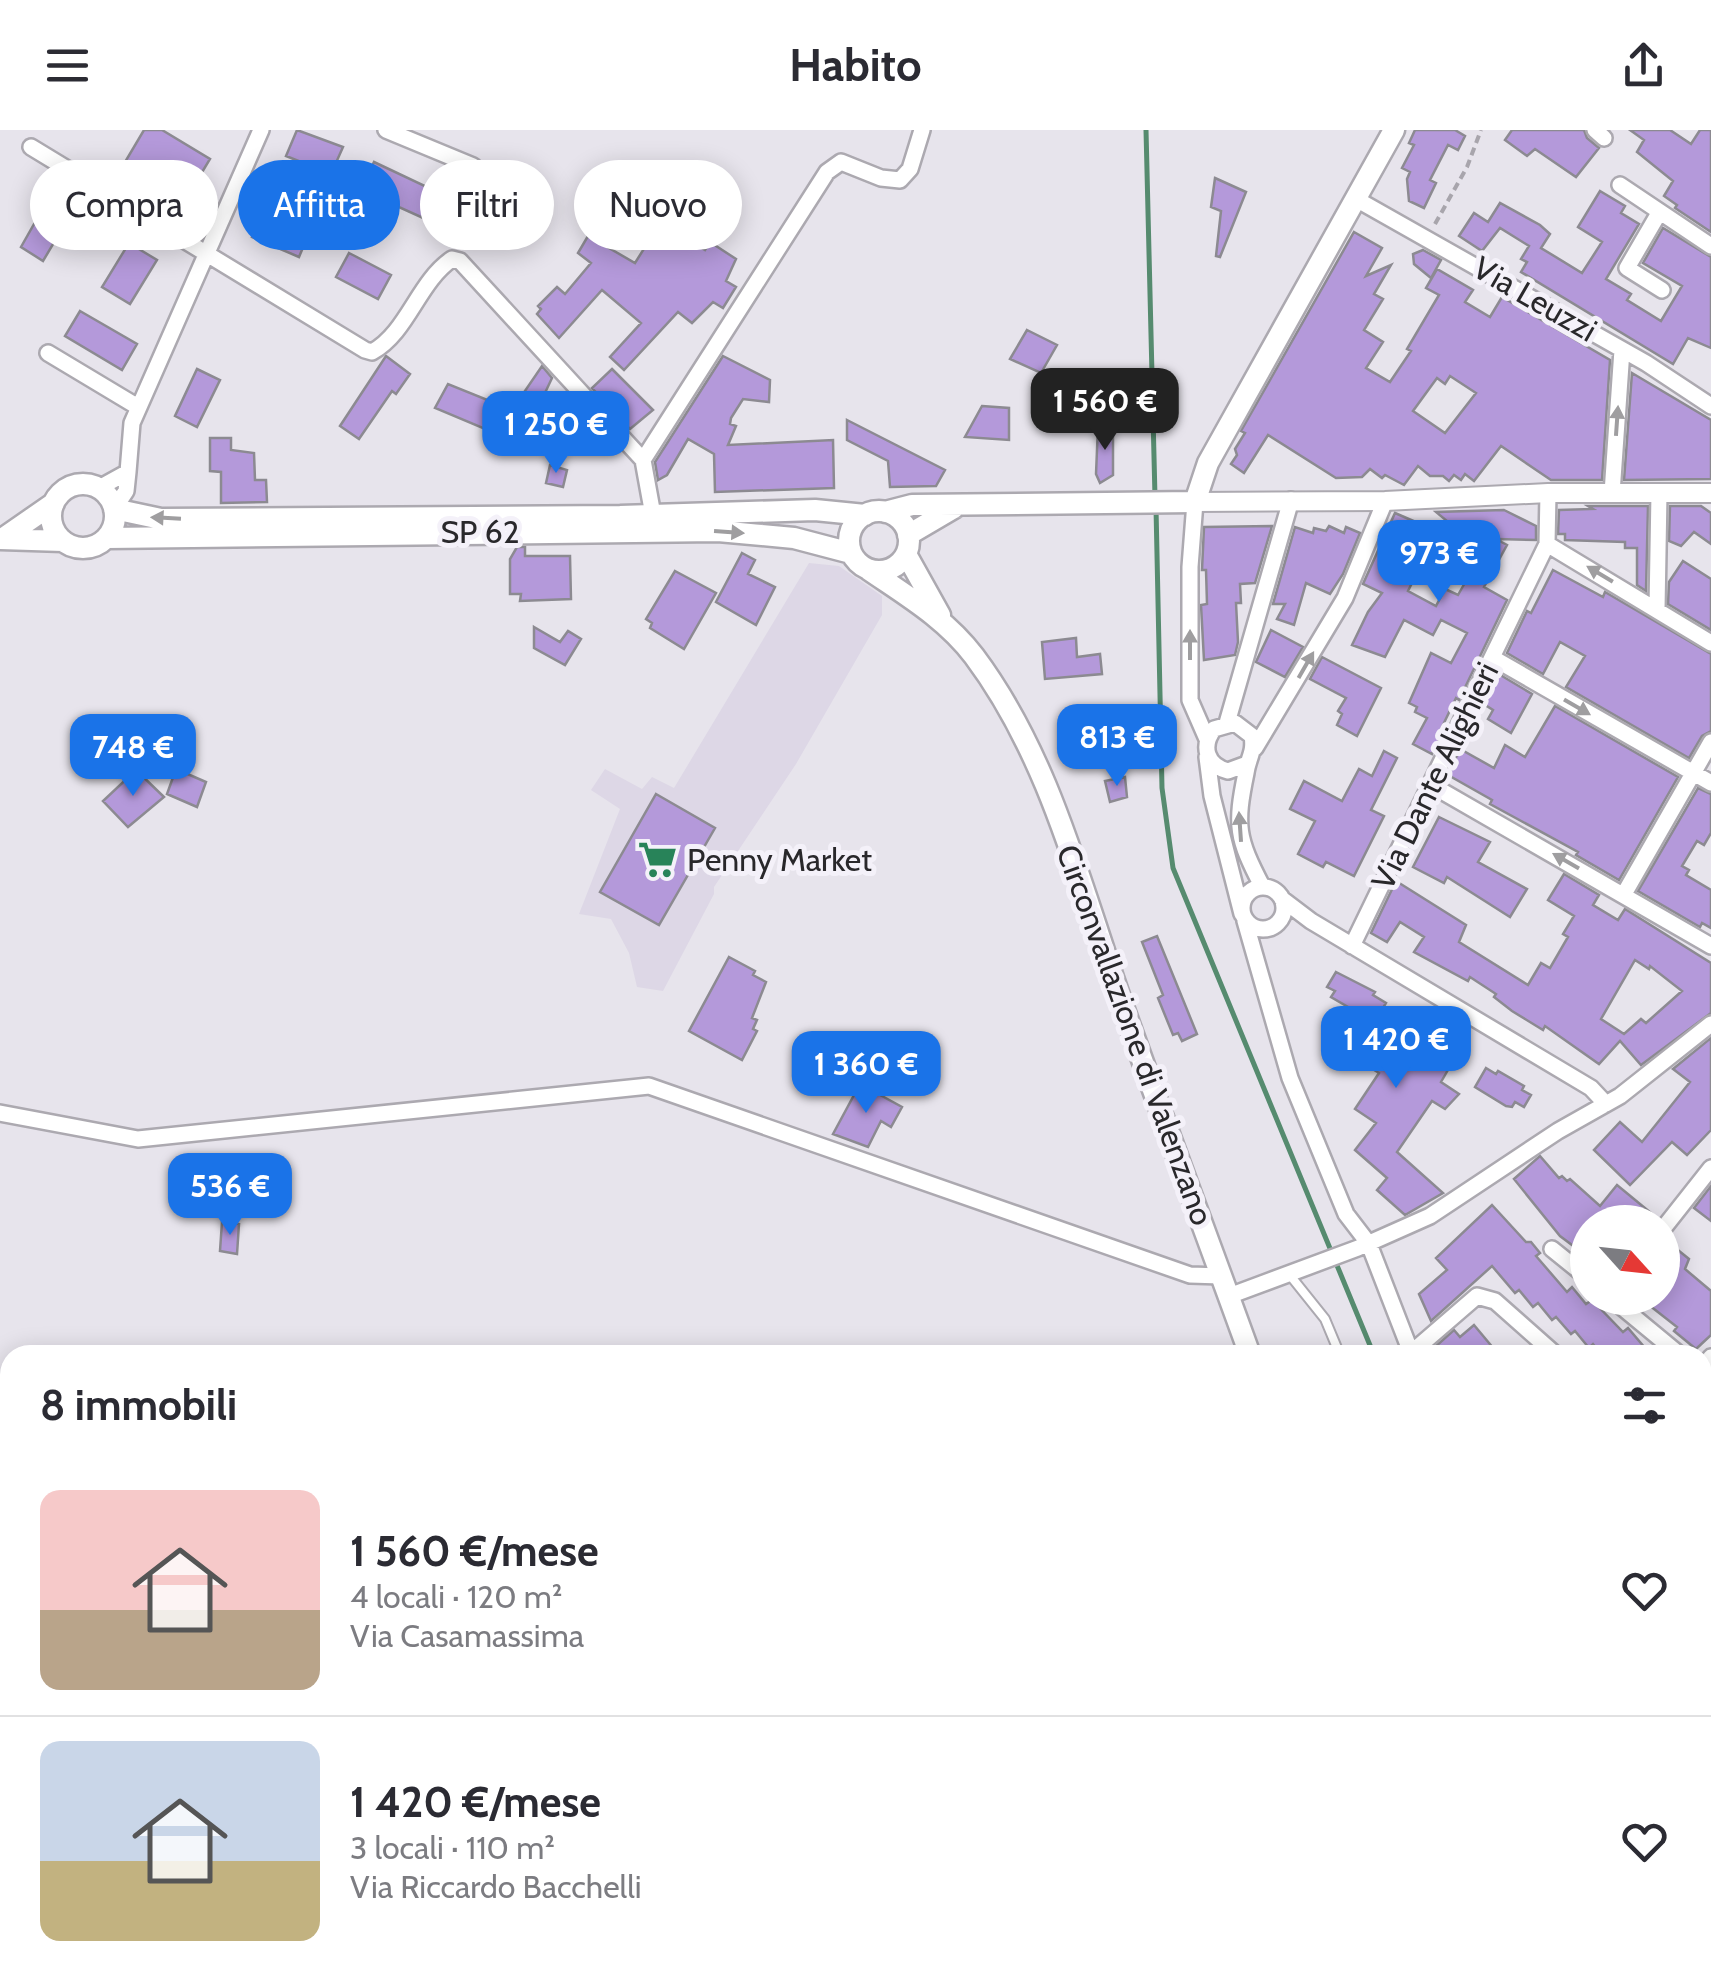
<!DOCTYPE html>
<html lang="it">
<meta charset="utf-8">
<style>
:root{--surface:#fff;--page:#f2f2f3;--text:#2b2b33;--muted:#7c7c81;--line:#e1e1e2;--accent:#1a73e8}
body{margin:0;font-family:Cabin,sans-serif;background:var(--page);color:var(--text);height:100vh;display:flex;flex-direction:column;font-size:38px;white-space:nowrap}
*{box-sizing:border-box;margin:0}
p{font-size:32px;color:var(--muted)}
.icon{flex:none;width:55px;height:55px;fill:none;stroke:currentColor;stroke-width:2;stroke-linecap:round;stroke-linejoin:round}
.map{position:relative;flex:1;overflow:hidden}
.panel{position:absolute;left:0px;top:1215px;width:1712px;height:640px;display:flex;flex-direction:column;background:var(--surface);border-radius:30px 30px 0 0;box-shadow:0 5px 25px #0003}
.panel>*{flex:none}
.hud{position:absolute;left:30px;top:30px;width:1000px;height:90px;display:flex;gap:20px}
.needle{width:65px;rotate:117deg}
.buttons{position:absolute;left:1570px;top:1075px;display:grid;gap:20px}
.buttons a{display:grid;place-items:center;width:110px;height:110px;border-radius:50%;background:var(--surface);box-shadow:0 5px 25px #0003;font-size:50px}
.price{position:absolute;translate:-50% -85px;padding:0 22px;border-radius:20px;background:var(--accent);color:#fff;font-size:32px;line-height:65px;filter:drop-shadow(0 2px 5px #0008)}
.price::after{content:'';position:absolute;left:50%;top:60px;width:30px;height:22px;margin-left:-15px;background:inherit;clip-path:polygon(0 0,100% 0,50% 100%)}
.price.on{background:#222;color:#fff}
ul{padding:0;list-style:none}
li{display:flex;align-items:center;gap:30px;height:250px;padding:0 40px}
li+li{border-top:2px solid var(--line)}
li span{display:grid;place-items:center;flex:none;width:280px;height:200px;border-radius:20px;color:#555}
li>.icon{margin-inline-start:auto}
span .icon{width:120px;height:120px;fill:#fffc;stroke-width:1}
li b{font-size:42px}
h2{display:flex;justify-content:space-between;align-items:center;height:120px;padding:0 40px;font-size:42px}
.chip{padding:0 35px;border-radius:45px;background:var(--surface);box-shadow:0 5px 25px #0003;font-size:35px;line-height:90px}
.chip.on{background:var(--accent);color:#fff}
header{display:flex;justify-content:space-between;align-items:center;height:130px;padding:0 40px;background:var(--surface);font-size:45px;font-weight:700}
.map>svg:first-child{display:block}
</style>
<header><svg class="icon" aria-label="menu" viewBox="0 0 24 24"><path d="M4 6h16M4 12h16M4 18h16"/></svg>Habito<svg class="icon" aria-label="share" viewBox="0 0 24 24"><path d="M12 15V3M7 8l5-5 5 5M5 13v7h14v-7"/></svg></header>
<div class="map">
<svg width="1711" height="1855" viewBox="0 0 1711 1855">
<rect width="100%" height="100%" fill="#e7e4ec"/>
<path fill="#ddd7e6" d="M809 433 839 436 882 466V485L796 634 714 757V764L663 861 637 857 629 823 611 789 579 784 620 679 591 660 605 639 642 659 652 647 674 658Z"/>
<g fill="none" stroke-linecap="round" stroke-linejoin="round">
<path stroke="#568b6f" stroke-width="5" d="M1146 0 1155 367
M1156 378 1162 658 1173 738 1374 1225
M1629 1845 1633 1855"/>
</g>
<path fill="#b499da" stroke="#8c8a91" stroke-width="2.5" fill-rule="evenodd" d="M144 0H162L210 29 186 69 125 32Z
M297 0 343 17 331 44 286 26Z
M1415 0H1455L1465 6 1458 20 1448 15 1430 50 1436 53 1424 78 1409 71 1407 49 1410 42 1402 38 1414 15 1409 13Z
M1512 0H1584L1587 8 1599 18 1576 47 1535 19 1527 26 1505 10Z
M1630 0H1670L1691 14 1700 0H1711V102L1675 78 1677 75 1664 66 1673 51 1637 22 1644 10Z
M374 32 444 65 432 92 361 60Z
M1215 48 1246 62 1220 127 1216 126 1221 81 1211 77Z
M1600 61 1625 76 1621 83 1639 94 1606 149 1631 164 1627 170 1661 191 1682 156 1643 133 1663 98 1711 127V218L1688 208 1673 234 1521 142 1527 132 1521 129 1529 116 1500 98 1482 121 1459 106 1474 83 1488 92 1500 73 1540 95 1550 104 1541 118 1582 143 1602 112 1578 97Z
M674 71 693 83 680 104 705 120 710 112 736 129 726 151 736 157 723 178 713 172 692 193 678 182 624 240 610 227 641 193 602 160 559 208 537 184 541 179 538 176 557 157 565 164 591 133 578 123 588 106 635 133Z
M42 80 65 94 43 131 21 117Z
M262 81 310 101 299 127 252 107Z
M1354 102 1382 118 1366 146 1391 135 1374 164 1383 169 1364 200 1383 212 1366 238 1390 252 1411 221 1407 219 1439 165 1426 158 1437 139 1473 160 1465 172 1490 187 1502 167 1610 230 1602 350H1551L1501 316 1474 351 1465 344 1461 350 1454 345 1449 351 1443 346H1430L1418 336 1404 355 1385 345 1382 348 1370 339 1362 347 1336 348 1268 305 1244 343 1231 334 1237 325 1235 319 1245 303 1241 301ZM1450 246 1476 263 1445 303 1413 281 1437 248 1445 254Z
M129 113 157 130 130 174 102 157Z
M1423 120 1441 130 1431 148 1414 134 1413 124Z
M349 123 391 145 378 169 336 147Z
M80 181 137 214 122 240 65 206Z
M1027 200 1057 215 1041 243 1010 229Z
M386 226 410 244 396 264 392 261 359 309 340 296Z
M723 226 770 250 769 272 743 269 731 288 730 294 736 296 728 315 833 310 834 358 715 362 714 324 688 309 667 345 658 350 655 332Z
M542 236 552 248 521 314 435 278 448 254 512 280Z
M197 239 220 250 197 297 175 286Z
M612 239 653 280 630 299 592 258Z
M1632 243 1711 290V349L1624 350Z
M982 276 1009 278V310L965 307Z
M847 290 945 340 936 356 890 357 888 331 847 310Z
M1098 296H1113V345L1100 353 1096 344Z
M210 308H231V320L254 323 255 350H266L267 372 221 373V342L210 341Z
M550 335 567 340 563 357 546 353Z
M1588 376H1648L1646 461 1637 455V418H1625V412L1565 410V404H1558L1559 380 1593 379Z
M1670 376H1701L1711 383V414L1694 402 1681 416 1669 411Z
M1504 380 1536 396V410L1496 409 1507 415 1484 457 1507 470 1459 570 1456 568 1442 597 1445 598 1432 624 1413 614 1427 588 1415 582 1417 577 1409 573 1431 523 1451 533 1467 503 1441 490 1433 505 1404 490 1385 527 1352 515 1368 482 1382 463 1363 454 1395 383 1448 406 1442 420 1423 412 1407 445 1414 449 1408 461 1436 476 1445 459 1458 465 1483 421 1436 382Z
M1272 396 1255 453 1240 454 1241 473H1236L1238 512 1235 525 1204 530 1201 475 1207 474 1206 440H1202L1204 397Z
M1329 396 1344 403 1346 397 1360 403 1343 444 1330 464 1306 453 1294 495 1277 489 1285 474H1273L1295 397 1313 403 1314 398 1326 401Z
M517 417H525V426H570L571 469 520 471 521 464H510V429Z
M742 423 755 430 748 444 775 457 756 495 716 472Z
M1683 431 1711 449V500L1668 474 1669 452Z
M1553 440 1603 467 1605 462 1711 524V601L1702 606 1689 628 1566 557 1585 526 1560 512 1543 544 1507 523 1527 481 1531 483Z
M675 441 716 463 684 519 650 498 652 493 646 489Z
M534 497 560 512 568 501 581 509 565 535 534 518Z
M1271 500 1303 517 1285 547 1256 532Z
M1076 508 1077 527 1100 524 1102 544 1045 549 1042 512Z
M1322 527 1381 558 1357 606 1337 595 1342 584 1338 581 1346 568 1310 549Z
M1497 543 1532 564 1511 603 1488 589 1493 580 1482 573Z
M1555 576 1678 647 1619 750 1576 725 1578 722 1490 674 1492 670 1448 645 1460 619 1494 638 1505 615 1525 627Z
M1384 621 1397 628 1371 680 1384 686 1354 746 1326 732 1323 737 1298 724 1315 691 1290 679 1304 651 1342 671 1359 639 1372 646Z
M176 639 206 652 197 677 167 664Z
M136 640 164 667 128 697 103 671Z
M1125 647 1127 667 1110 672 1105 651Z
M1698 658 1711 664V703L1704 715 1697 711 1682 736 1689 740 1686 745 1711 760V798L1702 793 1700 797 1638 761Z
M656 664 715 698 659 795 600 762Z
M1439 687 1490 712 1478 732 1527 759 1510 787 1447 747 1444 753 1413 737Z
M1564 744 1599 765 1593 775 1618 790 1625 779 1711 833V883L1641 935 1620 911 1599 934 1545 896 1543 900 1512 881 1494 867 1496 864 1470 847 1468 851 1414 822 1424 807 1400 792 1387 812 1371 803 1396 751 1466 795 1459 812 1528 855 1541 833 1550 838 1568 807 1563 804 1574 786 1548 770ZM1635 830 1649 839 1650 836 1682 861 1646 893 1641 889 1624 904 1601 889Z
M1157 806 1197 904 1182 911 1178 903 1173 905 1158 868 1163 865 1142 812Z
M729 827 755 841 753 845 766 852 752 888 757 890 753 899 757 901 742 930 689 901Z
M1336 842 1375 862 1373 865 1386 873 1366 906 1394 922 1412 891 1422 897 1424 893 1450 908 1448 912 1460 919 1441 952 1459 964 1445 979 1432 971 1397 1022 1443 1063 1405 1085 1377 1060 1387 1048 1355 1020 1376 993 1355 979 1379 943 1341 919 1354 898 1341 890 1348 877 1331 867 1335 861 1327 857Z
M1711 908V1000L1687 1025 1672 1012 1630 1055 1594 1020 1620 992 1642 1012 1690 952 1673 939Z
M1486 938 1496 944 1498 941 1524 956 1522 960 1531 965 1524 977 1515 972 1512 977 1506 976 1475 957Z
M860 954 902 977 891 997 881 991 868 1017 833 1004Z
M1540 1026 1559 1048 1562 1046 1567 1051 1570 1049 1600 1076 1617 1055 1657 1088 1654 1092H1588V1127L1560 1106 1514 1049Z
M1711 1056V1091L1694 1078Z
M1492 1075 1526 1112H1531L1540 1123 1536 1126 1567 1162 1572 1157 1586 1174 1592 1170 1623 1202 1628 1198 1651 1225H1602L1593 1214 1589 1218 1575 1201 1571 1204 1556 1187 1552 1190 1538 1173 1533 1177 1519 1160 1515 1163 1492 1136 1431 1191 1419 1164 1447 1140 1436 1128Z
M222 1092 239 1094 237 1124 220 1121Z
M1662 1119 1673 1127 1678 1120 1689 1129 1685 1139 1711 1161V1205L1696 1219 1674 1201 1677 1197 1640 1168H1662Z
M1474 1195 1499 1225H1426L1454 1200 1460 1207Z"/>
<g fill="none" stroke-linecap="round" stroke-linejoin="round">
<defs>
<path id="service" d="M1289 1144 1325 1189 1340 1225"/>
<path id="minor" d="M386 0 473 36
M1595 0 1604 8
M31 17 365 220 372 222C408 202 418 152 452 129L460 131 643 330 653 385
M1620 55 1711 116
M1356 69 1646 233 1711 276
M1659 83 1627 138 1662 160
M48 223 138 277
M643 330 827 42 841 32 881 48 900 50 910 39 922 0
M128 342 132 293 261 0
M99 358 128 342 126 361 114 379
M1612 363 1622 220
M1195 372 1190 437V570L1207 609
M1547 414 1711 513
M1657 479 1659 363
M1493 528 1711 653
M1227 593 1291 370
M1255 618 1345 468 1385 371
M1207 627 1212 666 1242 784
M1247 634 1228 641C1206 635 1201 616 1214 599L1235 593 1252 606C1255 622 1248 628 1246 643 1235 696 1237 708 1262 756
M1433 656 1711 816
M1242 778a21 21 0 1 1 42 0a21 21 0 1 1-42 0Z
M1624 764 1711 612
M1282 769 1311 791 1591 958 1606 974
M1245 791 1290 948 1346 1084 1369 1114 1412 1225
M1352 816 1547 414 1548 363
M0 983 138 1009 649 956 1190 1145 1221 1146
M1662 1100 1711 1038
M1552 1119 1588 1148
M1229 1166 1358 1118 1430 1086 1558 1001 1620 966 1711 894
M1611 1168 1680 1225
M1411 1223 1477 1166 1495 1171 1556 1225
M1702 1238 1711 1227
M1702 1338 1711 1343
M1598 1845 1602 1855
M1666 1845 1670 1855
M898 1855 906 1845"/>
<path id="tertiary" d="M1195 372 1385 371 1548 363H1711"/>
<path id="secondary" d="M51 386a32 32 0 1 1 64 0a32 32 0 1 1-64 0Z
M114 379 161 389 620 386 815 380 865 385
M849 411a30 30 0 1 1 60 0a30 30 0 1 1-60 0Z
M885 382 912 375 1195 372 1208 333 1394 0
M908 405 954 378
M107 408 718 401 794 408 851 423
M0 409 63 411
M2 409 54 373
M906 424 940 485
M869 440C907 466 946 489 974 526 1049 626 1079 751 1120 868 1162 987 1207 1106 1250 1225
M1702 1843 1711 1849"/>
</defs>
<use href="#service" stroke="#aca9b0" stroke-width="12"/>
<use href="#minor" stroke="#aca9b0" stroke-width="20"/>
<use href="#tertiary" stroke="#aca9b0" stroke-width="22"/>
<use href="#secondary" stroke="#aca9b0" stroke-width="25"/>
<path stroke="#a8a5ac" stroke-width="4" stroke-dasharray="8 5" stroke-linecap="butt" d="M1435 94 1467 37 1481 0"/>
<use href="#service" stroke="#fff" stroke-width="8"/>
<use href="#minor" stroke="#fff" stroke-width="15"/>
<use href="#tertiary" stroke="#fff" stroke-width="18"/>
<use href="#secondary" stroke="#fff" stroke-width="20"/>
</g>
<defs><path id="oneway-solid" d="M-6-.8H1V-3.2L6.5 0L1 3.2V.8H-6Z" transform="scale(2.5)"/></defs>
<g fill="#9f9ea0">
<use href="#oneway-solid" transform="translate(1617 291) rotate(-86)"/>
<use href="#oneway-solid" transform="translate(166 388) rotate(-177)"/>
<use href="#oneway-solid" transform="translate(729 402) rotate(4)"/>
<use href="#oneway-solid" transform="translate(1600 444) rotate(-149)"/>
<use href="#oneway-solid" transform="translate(1190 515) rotate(-90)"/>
<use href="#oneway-solid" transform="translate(1306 535) rotate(-60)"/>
<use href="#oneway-solid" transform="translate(1577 577) rotate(30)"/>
<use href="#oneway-solid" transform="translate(1240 697) rotate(-94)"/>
<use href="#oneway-solid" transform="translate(1566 731) rotate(-150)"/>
</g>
<defs>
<symbol id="supermarket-bare" viewBox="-9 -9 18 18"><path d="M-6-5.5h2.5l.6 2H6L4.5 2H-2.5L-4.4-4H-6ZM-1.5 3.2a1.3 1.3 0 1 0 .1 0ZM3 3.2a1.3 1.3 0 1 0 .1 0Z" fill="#288359" stroke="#f4f1f9" stroke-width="2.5" paint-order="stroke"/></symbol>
</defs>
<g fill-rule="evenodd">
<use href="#supermarket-bare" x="630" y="702" width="55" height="55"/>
</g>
<g text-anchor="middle" stroke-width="10" stroke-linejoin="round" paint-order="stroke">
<g font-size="32" fill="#29282b" stroke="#f4f1f9">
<text transform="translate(1535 169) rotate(30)" y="11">Via Leuzzi</text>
<text x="480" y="413">SP 62</text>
<text transform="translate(1435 646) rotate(-64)" y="11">Via Dante Alighieri</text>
<text transform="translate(1135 905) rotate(70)" y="11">Circonvallazione di Valenzano</text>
</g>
<g font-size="32" fill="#29282b" stroke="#f4f1f9" text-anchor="start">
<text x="687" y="741">Penny Market</text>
</g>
</g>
</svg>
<div class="buttons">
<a><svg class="needle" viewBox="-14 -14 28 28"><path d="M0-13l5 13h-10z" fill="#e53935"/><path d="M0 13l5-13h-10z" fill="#7c7c81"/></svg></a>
</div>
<b class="price on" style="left:1105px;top:323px">1 560 €</b>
<b class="price" style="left:556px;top:346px">1 250 €</b>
<b class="price" style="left:1439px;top:475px">973 €</b>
<b class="price" style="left:1117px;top:659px">813 €</b>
<b class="price" style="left:133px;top:669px">748 €</b>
<b class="price" style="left:1396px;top:961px">1 420 €</b>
<b class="price" style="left:866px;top:986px">1 360 €</b>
<b class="price" style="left:230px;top:1108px">536 €</b>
<div class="hud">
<a class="chip">Compra</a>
<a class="chip on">Affitta</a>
<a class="chip">Filtri</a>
<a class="chip">Nuovo</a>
</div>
<section class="panel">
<h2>8 immobili<svg class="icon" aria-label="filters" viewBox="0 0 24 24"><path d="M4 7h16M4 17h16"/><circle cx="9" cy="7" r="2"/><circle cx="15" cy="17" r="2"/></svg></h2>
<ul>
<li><span style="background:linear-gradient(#f6c9c9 60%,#b9a48a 0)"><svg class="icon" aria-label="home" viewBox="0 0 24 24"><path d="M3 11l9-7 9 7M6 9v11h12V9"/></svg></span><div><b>1 560 €/mese</b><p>4 locali · 120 m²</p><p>Via Casamassima</p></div><svg class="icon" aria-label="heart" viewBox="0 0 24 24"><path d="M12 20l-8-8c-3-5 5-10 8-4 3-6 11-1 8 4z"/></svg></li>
<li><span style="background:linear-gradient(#c9d6e8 60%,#c2b280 0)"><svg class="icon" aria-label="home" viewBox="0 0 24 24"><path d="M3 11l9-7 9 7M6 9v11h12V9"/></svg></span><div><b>1 420 €/mese</b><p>3 locali · 110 m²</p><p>Via Riccardo Bacchelli</p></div><svg class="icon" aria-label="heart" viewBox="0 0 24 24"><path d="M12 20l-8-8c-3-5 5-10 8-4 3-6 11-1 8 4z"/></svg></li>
</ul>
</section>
</div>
